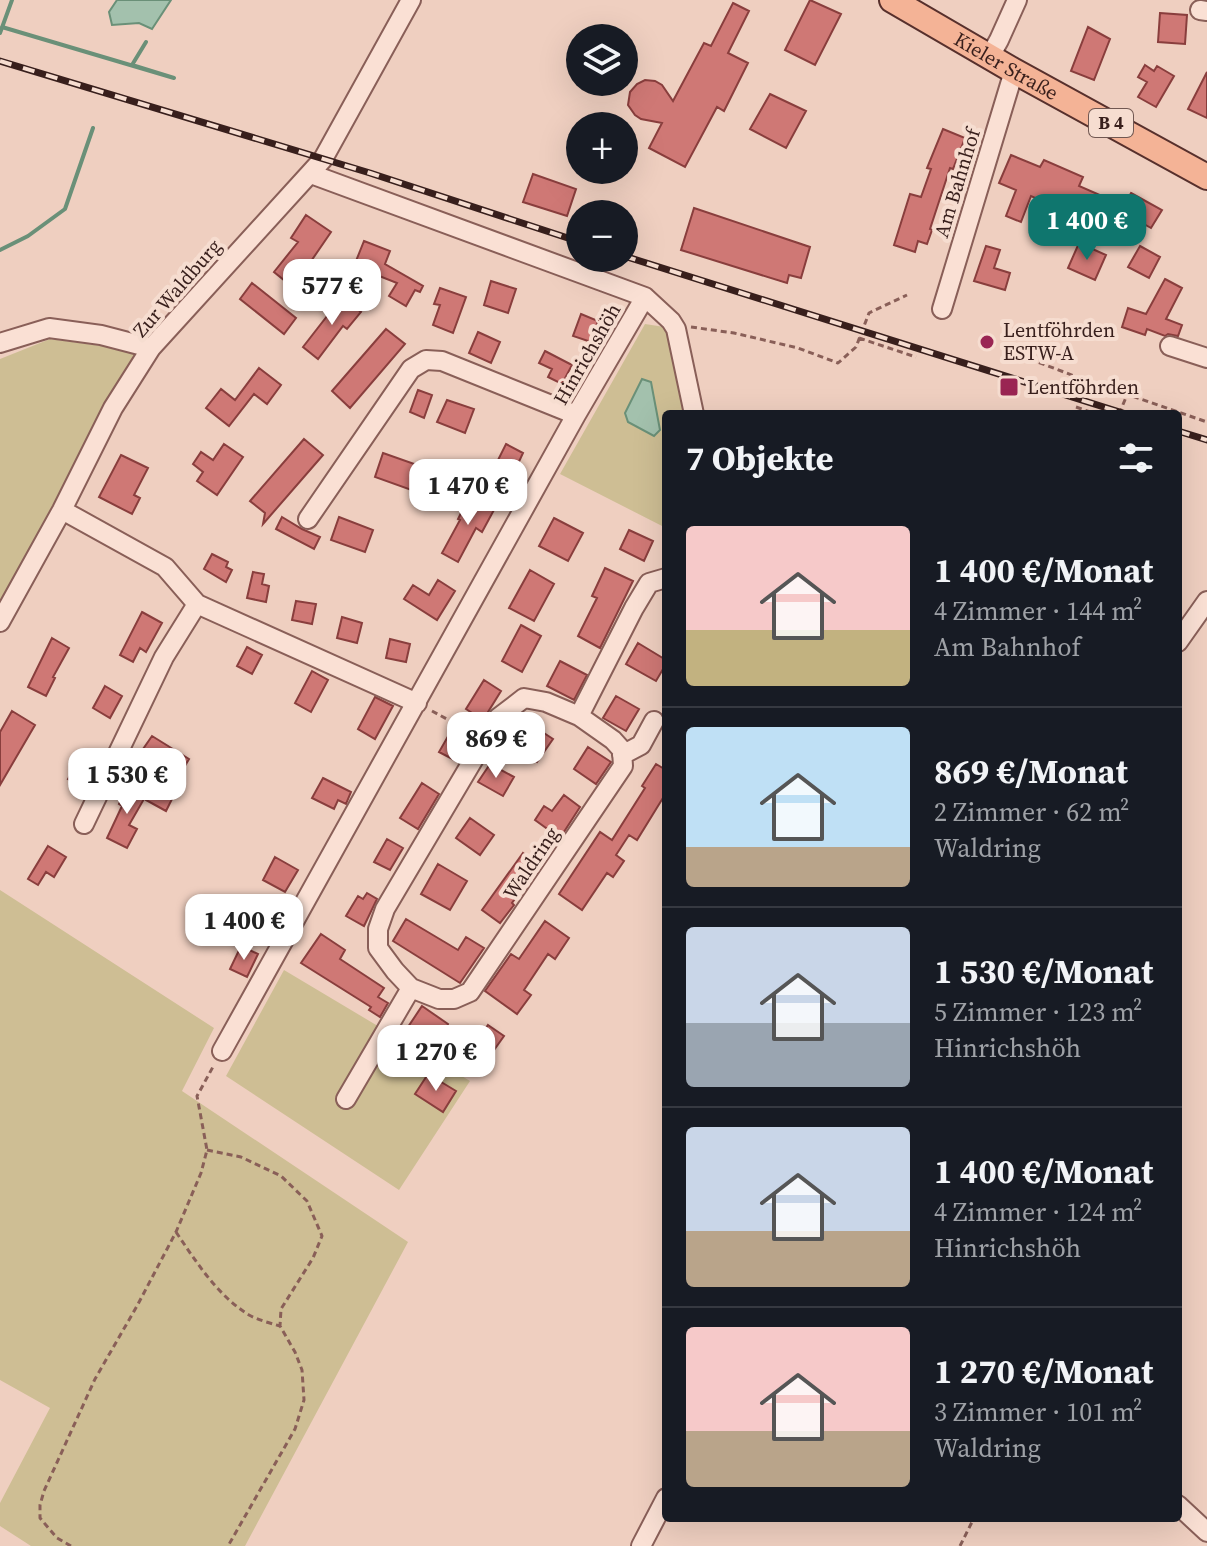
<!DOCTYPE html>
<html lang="de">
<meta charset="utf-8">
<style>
:root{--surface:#171b24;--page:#20242c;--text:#f1f3f6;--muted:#9ea1a6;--line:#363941;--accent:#0f766e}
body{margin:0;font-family:"Source Serif 4",serif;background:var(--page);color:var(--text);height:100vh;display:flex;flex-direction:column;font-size:30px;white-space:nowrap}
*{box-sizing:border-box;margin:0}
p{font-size:26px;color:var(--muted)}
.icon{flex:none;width:44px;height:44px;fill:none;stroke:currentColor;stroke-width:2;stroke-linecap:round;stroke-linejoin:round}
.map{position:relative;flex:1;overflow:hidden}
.drawer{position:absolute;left:662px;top:410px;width:520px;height:1112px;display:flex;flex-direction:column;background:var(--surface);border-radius:8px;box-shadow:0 8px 32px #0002}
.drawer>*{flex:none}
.buttons{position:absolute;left:566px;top:24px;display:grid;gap:16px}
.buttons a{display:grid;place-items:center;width:72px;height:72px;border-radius:50%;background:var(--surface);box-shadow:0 8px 32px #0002;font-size:40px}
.price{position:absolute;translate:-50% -68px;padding:0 18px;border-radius:16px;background:#fff;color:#222;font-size:26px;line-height:52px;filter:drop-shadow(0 2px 4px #0008)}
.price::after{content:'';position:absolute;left:50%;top:48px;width:24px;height:18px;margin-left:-12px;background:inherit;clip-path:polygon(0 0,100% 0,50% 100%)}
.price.active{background:var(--accent);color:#fff}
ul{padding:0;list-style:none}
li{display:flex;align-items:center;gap:24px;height:200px;padding:0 24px}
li+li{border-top:2px solid var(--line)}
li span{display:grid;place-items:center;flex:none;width:224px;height:160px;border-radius:8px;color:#555}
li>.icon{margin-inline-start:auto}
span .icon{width:96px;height:96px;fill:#fffc;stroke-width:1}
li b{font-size:34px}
h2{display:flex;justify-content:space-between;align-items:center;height:96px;padding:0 24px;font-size:34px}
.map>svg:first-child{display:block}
</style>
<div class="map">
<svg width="1207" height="1546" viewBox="0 0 1207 1546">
<rect width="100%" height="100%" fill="#efcfc0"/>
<path fill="#cebe94" d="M645 324 671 328 685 414H666V528L560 474Z
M50 339 139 351 0 610V359Z
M0 890 214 1028 182 1091 408 1242 245 1546H31L0 1526V1503L50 1408 0 1380Z
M284 970 470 1081 399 1190 226 1076Z"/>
<path fill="#a3c1ad" stroke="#6a9078" stroke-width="2" d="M117 0H171L152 29 139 23 112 25 109 12Z
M642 379 651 382 660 430 654 436 628 422 625 413Z"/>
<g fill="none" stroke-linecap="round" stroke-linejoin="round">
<path stroke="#6a9078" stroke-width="4" d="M2 27 174 78 132 65 146 42
M0 33 12 0
M0 250 28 236 65 209 93 128"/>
</g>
<path fill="#cf7875" stroke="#893e3d" stroke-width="2" d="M810 0 841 14 815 65 785 50Z
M733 3 749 11 728 53 748 63 724 111 717 107 685 167 649 148 662 123 641 119 635 115 628 105 630 92 637 84 645 80 655 81 662 85 673 101 704 43 711 46Z
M1160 13 1187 15 1185 44 1158 42Z
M1088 27 1110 39 1094 80 1071 71Z
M1145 65 1154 71 1157 66 1174 76 1156 107 1138 97 1147 82 1138 77Z
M1207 72V118L1188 109Z
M770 94 806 111 786 148 750 129Z
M943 129 965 138 953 169 950 168 930 229 932 230 927 244 918 241 915 252 894 245 910 194 921 197 931 169 927 168Z
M1011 155 1040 167 1044 160 1083 177 1079 186 1109 199 1098 225 1031 196 1021 222 1006 216 1016 190 999 183Z
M533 174 576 189 567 216 523 202Z
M1131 193 1162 210 1151 228 1121 211Z
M694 208 810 247 801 278 789 275 787 283 681 250Z
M306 215 331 232 305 270 313 276 300 293 274 272 298 242 291 238Z
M364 241 390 251 385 264 423 286 420 292 415 290 406 306 389 296 397 283 354 266Z
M1079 243 1106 255 1095 280 1068 268Z
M986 246 1000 250 994 268 1010 273 1005 290 974 281Z
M1140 246 1160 257 1149 278 1128 267Z
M1165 279 1182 288 1166 319 1182 325 1178 336 1168 334 1165 336 1147 329 1145 335 1122 327 1128 308 1146 314Z
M491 281 516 289 508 313 484 305Z
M252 283 296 318 284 334 240 299Z
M440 288 466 297 453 333 433 325 440 305 434 304Z
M342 297 361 312 347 329 343 326 318 359 303 347Z
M581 314 598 321 591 342 573 336Z
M386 329 405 344 350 408 332 391Z
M478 332 500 342 491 363 469 353Z
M545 351 572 365 562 384 548 377 552 369 539 363Z
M259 368 281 385 267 404 254 394 229 426 206 408 221 389 235 400Z
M418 390 432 395 424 418 410 412Z
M447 400 474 409 465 433 437 422Z
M304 439 323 455 263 524 265 513 250 501Z
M224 444 243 457 217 495 197 481 203 472 193 464 201 452 213 460Z
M506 444 523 453 512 477 494 468Z
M383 453 440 473 431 497 375 477Z
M121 455 148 468 134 495 140 498 132 514 99 497Z
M470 495 495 508 482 532 476 528 458 562 442 553 460 520 458 519Z
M282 517 302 529 320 537 314 549 276 529Z
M339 517 373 530 365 552 331 540Z
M554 518 583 533 568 561 539 546Z
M629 530 653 541 644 561 620 549Z
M212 554 228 562 226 567 232 570 226 582 204 569Z
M605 568 633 581 600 648 578 636 597 598 592 596Z
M530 570 554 584 534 621 509 608Z
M253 572 264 574 262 584 269 586 266 602 247 598Z
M438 580 455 591 437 620 404 599 413 585 429 595Z
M296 601 316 604 312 624 292 620Z
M142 612 162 623 146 652 140 648 133 662 120 655Z
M342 617 362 623 357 643 337 638Z
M521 625 541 636 522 672 502 661Z
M52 638 69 648 53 677 55 678 46 696 28 687Z
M390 639 410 644 406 662 386 658Z
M638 643 666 660V664L656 681 626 664Z
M247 647 262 655 252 674 237 666Z
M560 661 587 675 574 700 547 686Z
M312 671 328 680 311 712 295 703Z
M484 680 501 691 483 720 466 709Z
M105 686 122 696 110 718 93 708Z
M616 696 639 709 626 731 603 718Z
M375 697 393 706 375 739 358 729Z
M12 711 35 725 0 785V732Z
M527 722 553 739 537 762 511 745Z
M451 731 470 742 458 762 439 752Z
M152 736 189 759 179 776 141 752Z
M588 747 611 762 596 784 574 769Z
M80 758 96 767 84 788 68 779Z
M490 764 514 777 503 796 478 782Z
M656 764 666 770V793L637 840 629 835 616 855 624 861 613 877 607 873 582 910 559 894 600 832 612 840 645 788 642 786Z
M323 778 351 792 346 804 338 800 334 809 312 798Z
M131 783 148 792 129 825 137 829 127 848 107 838 122 806 119 804Z
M422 783 439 794 418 829 400 818Z
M153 786 173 797 166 811 146 800Z
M564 795 580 807 560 838 535 820 544 806 552 811Z
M470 818 494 835 480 855 456 838Z
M387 839 403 848 390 870 374 862Z
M48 846 66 857 54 877 46 872 38 885 28 879Z
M523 853 539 865 512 903 514 905 500 923 482 910Z
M275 857 298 870 285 892 263 880Z
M438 864 467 881 450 910 421 894Z
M367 893 377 899 364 926 346 916 358 896 363 899Z
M406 919 458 950 466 937 484 948 460 983 393 941Z
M545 921 569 938 555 959 548 954 524 990 531 995 517 1014 485 991 511 954 519 959Z
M321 934 345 950 340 959 384 988 378 997 388 1003 380 1017 369 1010 371 1007 301 963Z
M241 946 258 954 247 977 230 969Z
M422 1006 448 1024 437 1044 408 1027Z
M488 1025 504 1036 487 1060 471 1050Z
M428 1074 456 1091 443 1112 415 1094Z"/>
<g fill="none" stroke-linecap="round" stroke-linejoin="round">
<defs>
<path id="minor" d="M1200 10 1207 11
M990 56 999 40 1017 0
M311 174 645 297 671 321 676 329 694 414
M942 309 1014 71
M0 343 49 328 101 335 151 348
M1170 346 1207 358
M62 510 165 567 197 604 417 703
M308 519 411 369 426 360 442 361 576 415
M0 622 62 510 113 408 151 348 323 159 411 0
M1178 642 1207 601
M524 698 546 702 579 716 613 740 622 750 623 766 470 992 454 999H439L411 988 395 971 378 948V929L385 909 498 718Z
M579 716 634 608 649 583 666 578
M622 755 641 745 654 721
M84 824 164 657 197 604
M222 1051 576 415 645 297
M346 1099 411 988
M1178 1505 1207 1532
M641 1546 666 1498"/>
<g id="major">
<path id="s1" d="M892 0 1014 71 1207 177"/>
</g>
</defs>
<use href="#minor" stroke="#895f58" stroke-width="22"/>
<use href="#major" stroke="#57302c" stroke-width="28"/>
<path stroke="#895f58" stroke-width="3" stroke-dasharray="6 4" stroke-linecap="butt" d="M691 327 734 333 798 348 838 363 856 347 869 313 907 295
M859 338 916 357
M1014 346 1035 361 1077 377 1207 422
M1076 407 1096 414
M1119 414 1127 395
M432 711 471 732
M207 1150 241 1157 281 1176 307 1201 322 1236 313 1258 281 1309 280 1326 295 1352 302 1370 304 1400 295 1429 228 1546
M176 1232C197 1263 217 1295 249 1315 258 1320 270 1323 280 1326
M71 1546 57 1538 40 1518V1505L44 1491 95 1379 137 1306 176 1232 201 1173 207 1150 197 1096 214 1065
M960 1546 974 1518"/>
<use href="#minor" stroke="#fae0d4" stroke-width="18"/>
<use href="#major" stroke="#f4b396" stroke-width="24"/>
<defs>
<path id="rail" d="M0 61 370 173 580 242
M624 256 1126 414
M1178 431 1207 440"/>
</defs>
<use href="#rail" stroke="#381f1c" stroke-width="7"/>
<use href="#rail" stroke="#f6ddd0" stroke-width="4" stroke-dasharray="12" stroke-linecap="butt"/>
</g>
<g fill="#9a2553" stroke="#f6ddd0" stroke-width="3">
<circle cx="987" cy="342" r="8"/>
<rect x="999" y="377" width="20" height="20" rx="4"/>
</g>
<g text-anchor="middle" stroke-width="8" stroke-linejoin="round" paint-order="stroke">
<rect fill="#f6ddd0" stroke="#715852" stroke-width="2" x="1089" y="109" width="44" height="28" rx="6"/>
<g font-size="18" font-weight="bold" fill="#381f1c">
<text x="1111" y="129">B 4</text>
</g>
<g font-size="20" fill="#381f1c" stroke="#f6ddd0">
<text dy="7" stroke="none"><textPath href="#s1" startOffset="132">Kieler Straße</textPath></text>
<text transform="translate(957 183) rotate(-73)" y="7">Am Bahnhof</text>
<text transform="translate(177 288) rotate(-49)" y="7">Zur Waldburg</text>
<text transform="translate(587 354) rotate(-60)" y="7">Hinrichshöh</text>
<text transform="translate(531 863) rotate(-56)" y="7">Waldring</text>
</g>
<g font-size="20" fill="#381f1c" stroke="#f6ddd0" text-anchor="start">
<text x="1003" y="337">Lentföhrden<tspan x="1003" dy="23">ESTW-A</tspan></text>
<text x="1027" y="394">Lentföhrden</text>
</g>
</g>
</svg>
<div class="buttons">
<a><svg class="icon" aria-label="layers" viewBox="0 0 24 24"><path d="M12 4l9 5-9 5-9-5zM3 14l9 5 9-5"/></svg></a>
<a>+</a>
<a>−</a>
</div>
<b class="price active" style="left:1087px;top:262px">1 400 €</b>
<b class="price" style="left:332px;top:327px">577 €</b>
<b class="price" style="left:468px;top:527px">1 470 €</b>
<b class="price" style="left:496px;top:780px">869 €</b>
<b class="price" style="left:127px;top:816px">1 530 €</b>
<b class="price" style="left:244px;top:962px">1 400 €</b>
<b class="price" style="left:436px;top:1093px">1 270 €</b>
<section class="drawer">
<h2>7 Objekte<svg class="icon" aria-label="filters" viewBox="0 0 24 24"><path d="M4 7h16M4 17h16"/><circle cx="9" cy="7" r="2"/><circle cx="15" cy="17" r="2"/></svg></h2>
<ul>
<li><span style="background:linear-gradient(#f6c9c9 65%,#c2b280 0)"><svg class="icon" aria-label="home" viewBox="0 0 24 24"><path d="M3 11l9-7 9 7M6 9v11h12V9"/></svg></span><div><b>1 400 €/Monat</b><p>4 Zimmer · 144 m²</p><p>Am Bahnhof</p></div></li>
<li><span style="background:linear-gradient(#bfe0f5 75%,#b9a48a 0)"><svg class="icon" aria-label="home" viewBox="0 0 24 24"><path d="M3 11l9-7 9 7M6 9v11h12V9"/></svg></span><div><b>869 €/Monat</b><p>2 Zimmer · 62 m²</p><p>Waldring</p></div></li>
<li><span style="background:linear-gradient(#c9d6e8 60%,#9aa5b1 0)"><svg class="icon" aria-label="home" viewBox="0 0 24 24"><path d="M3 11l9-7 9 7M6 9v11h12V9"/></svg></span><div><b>1 530 €/Monat</b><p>5 Zimmer · 123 m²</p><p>Hinrichshöh</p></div></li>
<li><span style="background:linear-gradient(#c9d6e8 65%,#b9a48a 0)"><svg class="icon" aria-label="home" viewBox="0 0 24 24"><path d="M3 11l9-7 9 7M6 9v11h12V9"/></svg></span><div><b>1 400 €/Monat</b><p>4 Zimmer · 124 m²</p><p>Hinrichshöh</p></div></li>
<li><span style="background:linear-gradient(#f6c9c9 65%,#b9a48a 0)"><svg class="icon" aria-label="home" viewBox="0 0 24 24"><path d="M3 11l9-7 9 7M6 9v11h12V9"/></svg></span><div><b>1 270 €/Monat</b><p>3 Zimmer · 101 m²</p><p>Waldring</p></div></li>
</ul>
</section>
</div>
